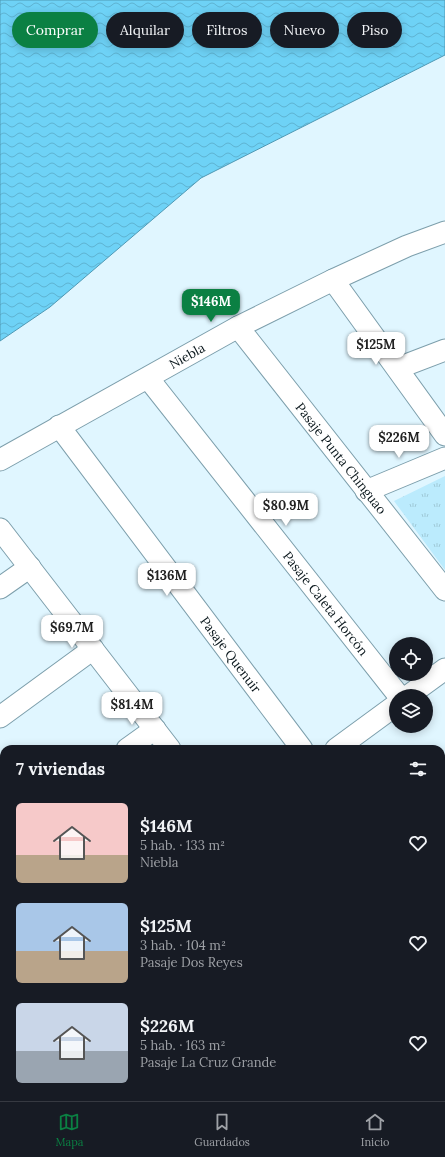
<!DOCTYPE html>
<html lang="es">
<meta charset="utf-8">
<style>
:root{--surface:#171b24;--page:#242831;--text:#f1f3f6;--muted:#9ea1a6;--line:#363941;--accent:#0b8043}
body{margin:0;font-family:Lora,serif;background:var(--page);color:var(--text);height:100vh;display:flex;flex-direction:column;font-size:15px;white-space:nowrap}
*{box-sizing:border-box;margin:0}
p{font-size:13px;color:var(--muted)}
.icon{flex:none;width:22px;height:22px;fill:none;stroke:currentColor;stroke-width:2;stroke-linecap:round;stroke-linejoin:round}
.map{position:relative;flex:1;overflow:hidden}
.details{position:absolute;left:0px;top:745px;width:445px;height:356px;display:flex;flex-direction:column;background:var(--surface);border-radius:12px 12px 0 0;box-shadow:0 2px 10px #0003}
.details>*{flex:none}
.banner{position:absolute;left:12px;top:12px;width:421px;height:36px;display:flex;gap:8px}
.tools{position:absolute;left:389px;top:637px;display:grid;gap:8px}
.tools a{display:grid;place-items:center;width:44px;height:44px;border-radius:50%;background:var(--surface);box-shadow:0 2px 10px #0003;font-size:20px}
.price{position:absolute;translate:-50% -34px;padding:0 9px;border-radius:8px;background:#fff;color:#222;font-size:13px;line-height:26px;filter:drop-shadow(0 1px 2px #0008)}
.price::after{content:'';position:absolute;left:50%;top:24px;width:12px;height:9px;margin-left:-6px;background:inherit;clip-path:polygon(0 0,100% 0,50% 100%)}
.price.selected{background:var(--accent);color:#fff}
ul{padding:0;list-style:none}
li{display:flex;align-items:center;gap:12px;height:100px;padding:0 16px}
li span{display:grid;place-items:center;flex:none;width:112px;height:80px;border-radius:6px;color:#555}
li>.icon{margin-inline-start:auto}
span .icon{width:48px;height:48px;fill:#fffc;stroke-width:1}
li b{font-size:17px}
h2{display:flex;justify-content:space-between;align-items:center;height:48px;padding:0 16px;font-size:17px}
.chip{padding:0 14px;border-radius:18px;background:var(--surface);box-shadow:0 2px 10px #0003;font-size:14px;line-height:36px}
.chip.selected{background:var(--accent);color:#fff}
.dock{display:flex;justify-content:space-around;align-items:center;height:56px;border-top:1px solid var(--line);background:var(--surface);font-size:11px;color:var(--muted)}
.dock a{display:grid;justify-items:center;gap:2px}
.dock .selected{color:var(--accent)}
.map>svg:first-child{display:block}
</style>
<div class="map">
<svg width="445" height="1101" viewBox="0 0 445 1101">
<defs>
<pattern id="park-tufts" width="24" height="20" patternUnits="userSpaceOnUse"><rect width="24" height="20" fill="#bbebfd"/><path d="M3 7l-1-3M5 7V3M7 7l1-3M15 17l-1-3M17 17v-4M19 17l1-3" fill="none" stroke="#9fc9d8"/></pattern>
<pattern id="water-waves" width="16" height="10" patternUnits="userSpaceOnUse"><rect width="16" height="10" fill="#6ed2f6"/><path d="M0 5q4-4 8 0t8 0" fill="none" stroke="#5eb3d2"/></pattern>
</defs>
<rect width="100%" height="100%" fill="#e0f6ff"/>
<path fill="url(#park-tufts)" d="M445 476V570L394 501Z"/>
<path fill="url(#water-waves)" stroke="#4f99b4" d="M0 0H445V55L201 178 50 307 0 341Z"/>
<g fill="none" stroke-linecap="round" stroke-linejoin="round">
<defs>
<g id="minor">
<path d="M333 280 445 435"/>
<path id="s1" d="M238 327 445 590"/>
<path d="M398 368 445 350"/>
<path id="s2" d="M148 378 399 696"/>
<path id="s3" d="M59 426 302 749"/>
<path id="s4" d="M0 460 238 327 333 280 407 246 445 232"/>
<path d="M366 491 445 458"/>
<path d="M0 529 170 749"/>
<path d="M0 588 30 567"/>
<path d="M408 696 445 669"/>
<path d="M0 717 93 649"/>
<path d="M127 749 155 729"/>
<path d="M336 749 396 705"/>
<path d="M441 809 445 806"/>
<path d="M0 841 4 839"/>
<path d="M441 923 445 921"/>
<path d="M0 956 4 961"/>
<path d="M441 1018 445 1015"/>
<path d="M441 1042 445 1046"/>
<path d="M0 1055 4 1050"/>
<path d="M125 1097 129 1101"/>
<path d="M190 1101 195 1097"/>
<path d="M367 1101 373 1097"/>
</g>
</defs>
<use href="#minor" stroke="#7d9fac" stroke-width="23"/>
<use href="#minor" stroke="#fff" stroke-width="21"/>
</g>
<g text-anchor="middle" stroke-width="4" stroke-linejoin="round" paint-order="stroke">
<g font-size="13" fill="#08151a" stroke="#fff">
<text dy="5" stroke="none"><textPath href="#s4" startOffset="214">Niebla</textPath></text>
<text dy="5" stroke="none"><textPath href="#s1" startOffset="167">Pasaje Punta Chinguao</textPath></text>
<text dy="5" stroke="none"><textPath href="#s2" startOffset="287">Pasaje Caleta Horcón</textPath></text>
<text dy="5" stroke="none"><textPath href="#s3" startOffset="286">Pasaje Quenuir</textPath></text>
</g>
</g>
</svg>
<div class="tools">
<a><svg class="icon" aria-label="locate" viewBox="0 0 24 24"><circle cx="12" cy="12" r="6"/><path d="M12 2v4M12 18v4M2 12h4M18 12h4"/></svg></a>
<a><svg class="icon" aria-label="layers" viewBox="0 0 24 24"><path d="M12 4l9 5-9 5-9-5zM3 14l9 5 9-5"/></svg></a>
</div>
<b class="price selected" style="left:211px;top:323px">$146M</b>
<b class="price" style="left:376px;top:366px">$125M</b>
<b class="price" style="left:399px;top:459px">$226M</b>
<b class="price" style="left:286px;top:527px">$80.9M</b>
<b class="price" style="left:167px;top:597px">$136M</b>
<b class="price" style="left:72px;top:649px">$69.7M</b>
<b class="price" style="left:132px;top:726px">$81.4M</b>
<div class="banner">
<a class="chip selected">Comprar</a>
<a class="chip">Alquilar</a>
<a class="chip">Filtros</a>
<a class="chip">Nuevo</a>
<a class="chip">Piso</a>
</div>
<section class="details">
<h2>7 viviendas<svg class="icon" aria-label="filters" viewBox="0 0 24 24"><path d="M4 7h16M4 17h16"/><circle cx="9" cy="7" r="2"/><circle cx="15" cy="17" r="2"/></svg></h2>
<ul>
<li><span style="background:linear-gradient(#f6c9c9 65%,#b9a48a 0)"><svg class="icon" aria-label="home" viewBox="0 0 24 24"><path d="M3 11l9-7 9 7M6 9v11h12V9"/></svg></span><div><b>$146M</b><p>5 hab. · 133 m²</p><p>Niebla</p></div><svg class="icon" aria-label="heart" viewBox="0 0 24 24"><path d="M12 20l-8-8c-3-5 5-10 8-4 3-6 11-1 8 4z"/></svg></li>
<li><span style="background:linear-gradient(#a9c7e8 60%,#b9a48a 0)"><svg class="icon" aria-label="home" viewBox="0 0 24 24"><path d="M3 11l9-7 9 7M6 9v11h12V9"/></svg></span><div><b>$125M</b><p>3 hab. · 104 m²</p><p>Pasaje Dos Reyes</p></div><svg class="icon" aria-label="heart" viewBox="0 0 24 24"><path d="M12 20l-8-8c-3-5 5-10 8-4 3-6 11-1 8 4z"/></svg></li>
<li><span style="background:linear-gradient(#c9d6e8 60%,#9aa5b1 0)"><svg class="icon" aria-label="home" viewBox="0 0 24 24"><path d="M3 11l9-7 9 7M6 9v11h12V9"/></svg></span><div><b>$226M</b><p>5 hab. · 163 m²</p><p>Pasaje La Cruz Grande</p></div><svg class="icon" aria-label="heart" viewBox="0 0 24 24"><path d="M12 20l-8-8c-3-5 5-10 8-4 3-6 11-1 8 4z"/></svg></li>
</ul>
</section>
</div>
<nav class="dock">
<a class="selected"><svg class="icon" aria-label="map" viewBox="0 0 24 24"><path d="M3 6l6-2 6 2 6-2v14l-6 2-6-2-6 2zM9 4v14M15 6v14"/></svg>Mapa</a>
<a><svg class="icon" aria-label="saved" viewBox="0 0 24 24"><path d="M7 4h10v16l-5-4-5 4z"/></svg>Guardados</a>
<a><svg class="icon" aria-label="home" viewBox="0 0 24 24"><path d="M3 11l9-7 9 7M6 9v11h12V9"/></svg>Inicio</a>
</nav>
